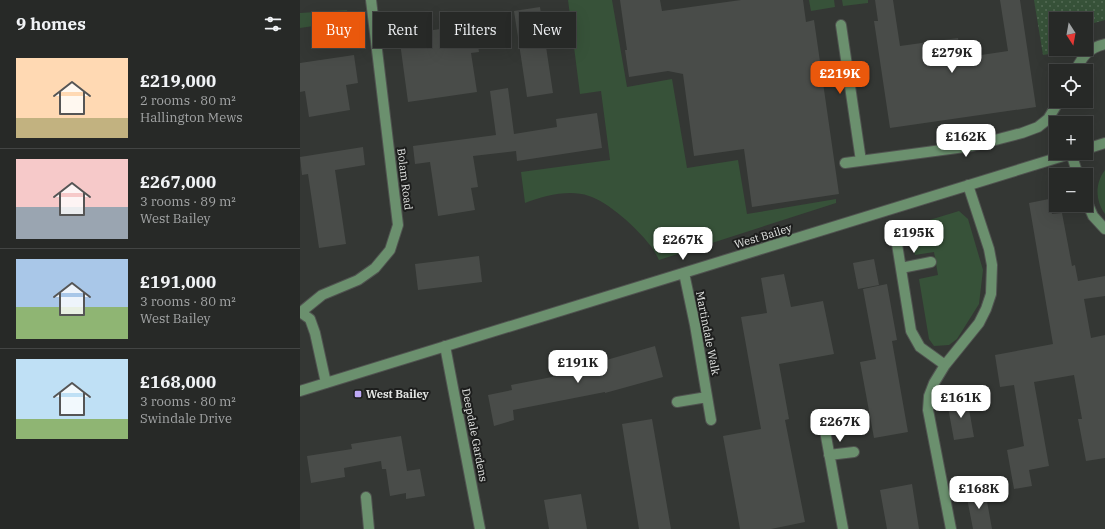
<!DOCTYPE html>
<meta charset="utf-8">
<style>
:root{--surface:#272927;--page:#333533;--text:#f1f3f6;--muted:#a4a6a7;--line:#434544;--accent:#ea580c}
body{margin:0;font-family:"IBM Plex Serif",serif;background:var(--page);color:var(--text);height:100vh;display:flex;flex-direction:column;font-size:15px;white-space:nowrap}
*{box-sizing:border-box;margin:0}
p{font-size:13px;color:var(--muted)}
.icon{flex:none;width:22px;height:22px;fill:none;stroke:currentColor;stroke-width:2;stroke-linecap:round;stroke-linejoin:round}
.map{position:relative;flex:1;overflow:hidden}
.drawer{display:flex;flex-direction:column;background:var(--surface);width:300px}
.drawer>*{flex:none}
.hud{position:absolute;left:12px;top:12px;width:380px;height:36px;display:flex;gap:8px}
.needle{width:26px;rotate:169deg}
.buttons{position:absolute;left:749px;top:12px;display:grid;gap:8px}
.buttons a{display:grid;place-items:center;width:44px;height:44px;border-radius:0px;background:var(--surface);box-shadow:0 4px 16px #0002,0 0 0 1px var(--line);font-size:20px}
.price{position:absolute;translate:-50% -34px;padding:0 9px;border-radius:8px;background:#fff;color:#222;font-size:13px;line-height:26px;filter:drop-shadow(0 1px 2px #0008)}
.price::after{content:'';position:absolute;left:50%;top:24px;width:12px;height:9px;margin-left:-6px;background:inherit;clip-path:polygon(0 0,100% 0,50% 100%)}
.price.active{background:var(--accent);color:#fff}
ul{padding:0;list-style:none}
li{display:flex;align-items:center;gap:12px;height:100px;padding:0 16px}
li+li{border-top:1px solid var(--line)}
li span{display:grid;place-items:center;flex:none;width:112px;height:80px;border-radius:0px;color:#555}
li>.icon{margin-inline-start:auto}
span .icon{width:48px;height:48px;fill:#fffc;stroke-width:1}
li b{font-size:17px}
h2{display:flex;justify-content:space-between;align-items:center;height:48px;padding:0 16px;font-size:17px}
.chip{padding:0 14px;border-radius:0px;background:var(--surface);box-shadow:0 4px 16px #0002,0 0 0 1px var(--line);font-size:14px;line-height:36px}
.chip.active{background:var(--accent);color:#fff}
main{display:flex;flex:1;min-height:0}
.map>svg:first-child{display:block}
</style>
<main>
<section class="drawer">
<h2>9 homes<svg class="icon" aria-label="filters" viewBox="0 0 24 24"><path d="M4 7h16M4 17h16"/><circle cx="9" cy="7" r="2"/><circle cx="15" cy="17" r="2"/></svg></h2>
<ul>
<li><span style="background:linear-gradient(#ffd9b3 75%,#c2b280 0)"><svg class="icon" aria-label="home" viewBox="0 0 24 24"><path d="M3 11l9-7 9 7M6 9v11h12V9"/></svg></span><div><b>£219,000</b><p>2 rooms · 80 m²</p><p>Hallington Mews</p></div></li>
<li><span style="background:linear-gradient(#f6c9c9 60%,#9aa5b1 0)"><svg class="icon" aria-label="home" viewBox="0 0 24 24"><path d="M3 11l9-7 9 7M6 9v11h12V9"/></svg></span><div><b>£267,000</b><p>3 rooms · 89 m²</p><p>West Bailey</p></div></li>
<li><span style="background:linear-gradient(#a9c7e8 60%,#8fb573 0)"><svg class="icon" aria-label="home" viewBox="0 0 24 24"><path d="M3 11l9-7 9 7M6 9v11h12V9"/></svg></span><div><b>£191,000</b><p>3 rooms · 80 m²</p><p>West Bailey</p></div></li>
<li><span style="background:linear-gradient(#bfe0f5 75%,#8fb573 0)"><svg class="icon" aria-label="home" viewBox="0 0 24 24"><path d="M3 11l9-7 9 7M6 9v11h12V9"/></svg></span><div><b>£168,000</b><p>3 rooms · 80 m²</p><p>Swindale Drive</p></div></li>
</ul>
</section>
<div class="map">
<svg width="805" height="529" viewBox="0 0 805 529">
<defs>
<pattern id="park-dots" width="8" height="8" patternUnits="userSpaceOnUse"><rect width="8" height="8" fill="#375239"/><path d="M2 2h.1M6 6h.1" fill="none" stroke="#546b55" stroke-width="1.8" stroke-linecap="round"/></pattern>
</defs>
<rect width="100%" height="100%" fill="#343734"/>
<path fill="#375239" d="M268 0H312L327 87 372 79 387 168 438 160 447 214 536 199V203L359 260C356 254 353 248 349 244 338 229 307 201 289 196 269 189 244 196 225 203L221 172 310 160 301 91 280 94Z
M509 0H534L535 7 511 11Z
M542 0H568V3L543 6Z
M47 10V21L0 28V13Z
M805 170V214C795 200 795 183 805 170Z
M659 211 668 219 683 270 679 304 657 339 649 345 634 346 629 339 619 279 638 275 634 252 615 255 610 226Z"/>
<path fill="url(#park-dots)" d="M734 0H805V20L794 23 786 29V19H756V49H761L756 53 743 55Z"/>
<path fill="#494c49" d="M320 0H360L362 11 441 0H503L506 22 514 20 539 194 452 207 444 149 394 156 383 74 368 71 329 77 325 50H327Z
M575 0H593L600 46 658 38 661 58 708 51 700 0H720L736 107 590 128 574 21H578Z
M240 7 253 93 227 97 214 11Z
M175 24 179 52 171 53 177 92 108 102 99 35Z
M54 55 58 83 46 85 50 110 9 117 5 91 0 92V63Z
M208 88 214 134 257 127 256 119 297 113 302 148 217 161 216 151 173 156 178 187 171 188 175 210 138 216 130 162 115 164 113 146 196 135 190 91Z
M63 147 65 165 35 170 46 244 19 248 8 174 2 175 0 157Z
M749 199 752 214 762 213 772 266 775 265 778 281 805 276V296L784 299 791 338 805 335V458L786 461 778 419H782L774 375 734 382 749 466 729 470 732 486 714 489 707 450 724 446 714 385 700 387 695 355 753 344 729 203Z
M179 256 182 282 118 290 115 264Z
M574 259 579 285 558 289 553 263Z
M484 274 491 307 523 301 534 354 479 364 489 419 485 420 505 522 471 529H440L423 436 461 429 441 317 467 313 461 278Z
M587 284 597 340 592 341 608 432 574 438 560 362 576 359 563 289Z
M355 346 363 377 305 393V392L213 410 214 420 194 426 188 395 212 390 211 385 298 368 296 363Z
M667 398 674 437 654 440 647 402Z
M352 419 362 477 371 529H339L328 462 322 424Z
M101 436 107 471 120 469 125 496 106 499V493L90 496 86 469H82L81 461 44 468 45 477 11 483 7 456 52 449 51 444Z
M612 484 619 529H587L580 490Z
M685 490 692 529H673L666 493Z
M281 494 287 529H249L244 500Z"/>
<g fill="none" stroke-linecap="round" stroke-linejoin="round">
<defs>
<path id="minor" d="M541 25 561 161
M775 71C783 56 788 48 805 44
M786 149 805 143
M771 153 778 175
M545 163 672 146 722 133 738 127 748 119 759 101
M786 200 793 216 805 229
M596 238 611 331 620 347 645 365
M601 268 631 262
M384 273 395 325 411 420
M0 312 10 319 15 333 26 383
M1 312 22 295 58 280 75 268 90 250 98 225 71 0
M145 346 180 529
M0 391 773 153
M377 402 407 397
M523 420 543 529
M529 455 554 452
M66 497 69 529
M651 529 628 410 629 396 634 383 645 365 679 323 686 309 691 294 692 265 689 249 668 185"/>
</defs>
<use href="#minor" stroke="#505350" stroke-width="12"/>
<use href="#minor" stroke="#6b906e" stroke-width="10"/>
</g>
<rect fill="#bea9f5" stroke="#1d1e1d" stroke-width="1.5" x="54" y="390" width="8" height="8" rx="2"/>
<g text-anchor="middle" stroke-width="4" stroke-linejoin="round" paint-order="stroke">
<g font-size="11" fill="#e2e4e2" stroke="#1d1e1d">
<text transform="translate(105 179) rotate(83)" y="4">Bolam Road</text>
<text transform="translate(463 236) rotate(-17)" y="4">West Bailey</text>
<text transform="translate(408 333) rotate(79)" y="4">Martindale Walk</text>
<text transform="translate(175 435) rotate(79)" y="4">Deepdale Gardens</text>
</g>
<g font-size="11" font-weight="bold" fill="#e2e4e2" stroke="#1d1e1d" text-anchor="start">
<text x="66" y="398">West Bailey</text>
</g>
</g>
</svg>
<div class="buttons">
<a><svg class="needle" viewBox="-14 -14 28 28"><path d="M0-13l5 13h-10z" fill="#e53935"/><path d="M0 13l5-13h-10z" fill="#a4a6a7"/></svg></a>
<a><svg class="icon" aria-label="locate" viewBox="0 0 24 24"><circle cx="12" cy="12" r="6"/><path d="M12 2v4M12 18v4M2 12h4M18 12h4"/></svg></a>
<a>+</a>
<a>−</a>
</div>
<b class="price" style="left:652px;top:74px">£279K</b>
<b class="price active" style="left:540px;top:95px">£219K</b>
<b class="price" style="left:666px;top:158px">£162K</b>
<b class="price" style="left:614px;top:254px">£195K</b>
<b class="price" style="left:383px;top:261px">£267K</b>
<b class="price" style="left:278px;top:384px">£191K</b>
<b class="price" style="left:661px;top:419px">£161K</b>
<b class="price" style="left:540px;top:443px">£267K</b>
<b class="price" style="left:679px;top:510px">£168K</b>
<div class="hud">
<a class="chip active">Buy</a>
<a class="chip">Rent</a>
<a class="chip">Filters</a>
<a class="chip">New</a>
</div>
</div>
</main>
